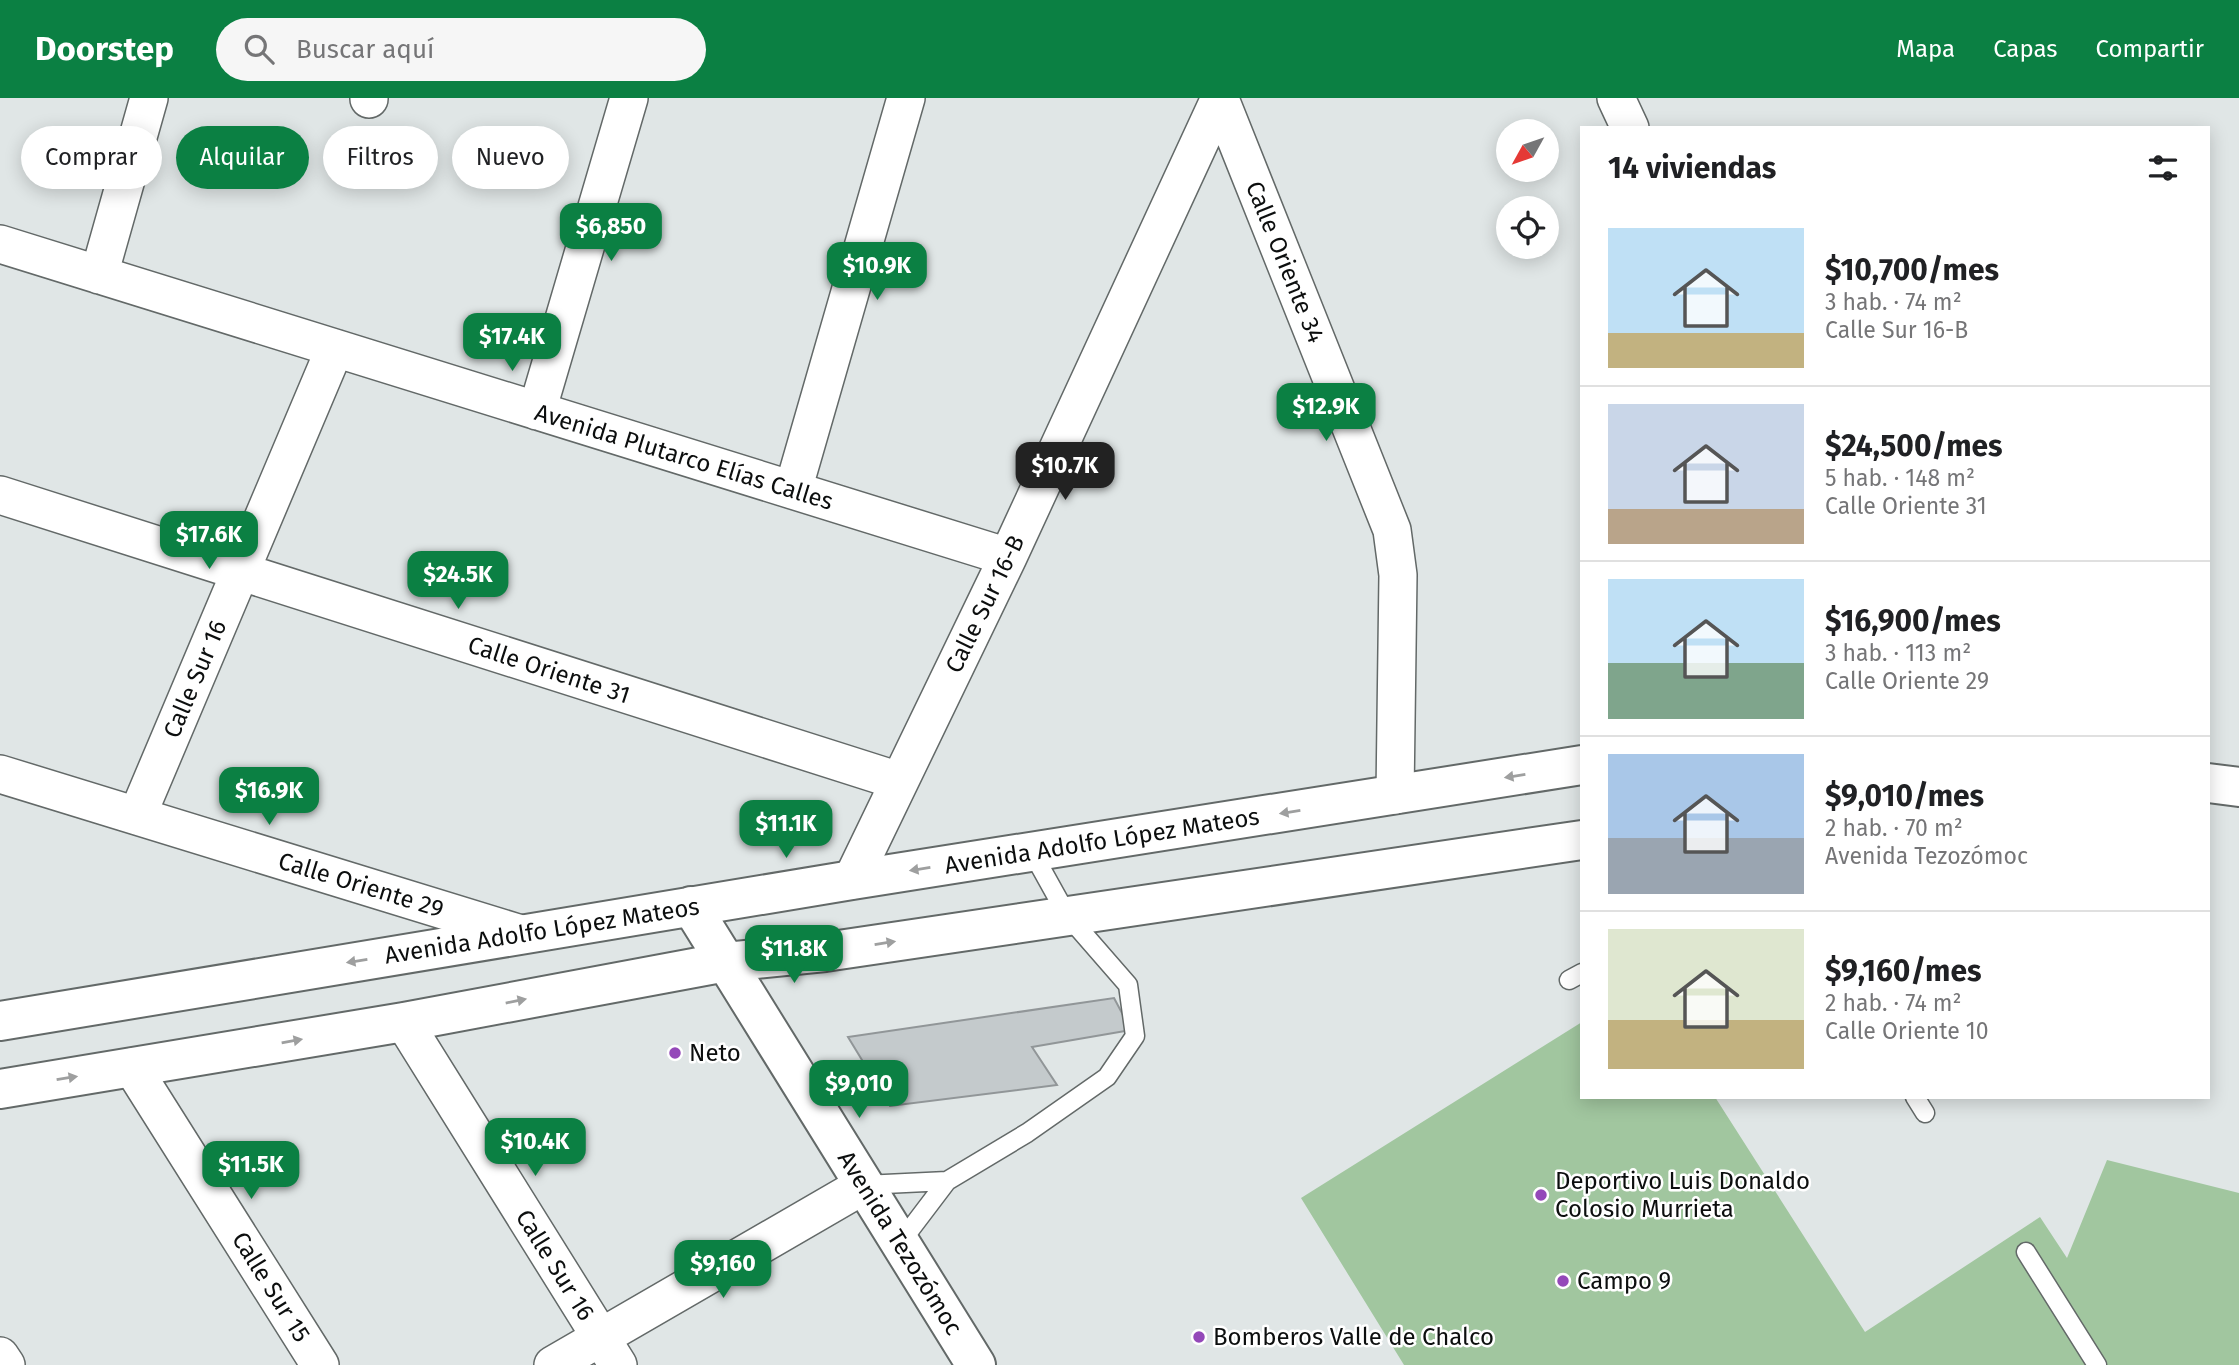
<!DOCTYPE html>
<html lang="es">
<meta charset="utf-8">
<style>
:root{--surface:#fff;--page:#f6f6f6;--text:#202124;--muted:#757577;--line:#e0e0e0;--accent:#0b8043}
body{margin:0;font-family:"Fira Sans",sans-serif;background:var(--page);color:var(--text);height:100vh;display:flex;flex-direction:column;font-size:26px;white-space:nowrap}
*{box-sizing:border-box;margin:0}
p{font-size:23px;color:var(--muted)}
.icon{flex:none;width:38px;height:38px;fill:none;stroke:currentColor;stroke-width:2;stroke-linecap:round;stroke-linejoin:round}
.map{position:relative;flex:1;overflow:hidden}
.drawer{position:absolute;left:1580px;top:28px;width:630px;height:973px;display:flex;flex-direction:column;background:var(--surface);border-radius:0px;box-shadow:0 4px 18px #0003}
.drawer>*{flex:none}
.top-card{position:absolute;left:21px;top:28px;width:665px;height:63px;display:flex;gap:14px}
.needle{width:46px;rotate:230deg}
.controls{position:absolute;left:1496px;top:21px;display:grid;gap:14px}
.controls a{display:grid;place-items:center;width:63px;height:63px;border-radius:50%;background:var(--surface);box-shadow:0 4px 18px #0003;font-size:35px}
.price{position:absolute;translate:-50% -60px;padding:0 16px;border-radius:14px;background:var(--accent);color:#fff;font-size:23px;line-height:46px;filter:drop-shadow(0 2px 4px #0008)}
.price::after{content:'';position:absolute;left:50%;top:42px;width:21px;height:16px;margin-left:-10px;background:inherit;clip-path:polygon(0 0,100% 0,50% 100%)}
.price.current{background:#222;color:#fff}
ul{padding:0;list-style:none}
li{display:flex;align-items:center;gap:21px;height:175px;padding:0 28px}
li+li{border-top:2px solid var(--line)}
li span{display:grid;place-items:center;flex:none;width:196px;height:140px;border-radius:0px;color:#555}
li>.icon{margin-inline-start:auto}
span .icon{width:84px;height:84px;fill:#fffc;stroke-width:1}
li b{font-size:30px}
h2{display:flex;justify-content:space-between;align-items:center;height:84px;padding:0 28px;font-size:30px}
.chip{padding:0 24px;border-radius:32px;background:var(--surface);box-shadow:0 4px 18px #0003;font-size:24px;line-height:63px}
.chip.current{background:var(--accent);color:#fff}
header{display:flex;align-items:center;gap:42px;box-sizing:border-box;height:98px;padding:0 35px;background:var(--accent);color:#fff}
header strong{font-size:33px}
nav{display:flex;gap:38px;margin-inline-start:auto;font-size:24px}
.search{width:490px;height:63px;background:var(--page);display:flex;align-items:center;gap:18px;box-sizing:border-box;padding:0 24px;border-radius:38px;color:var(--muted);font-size:26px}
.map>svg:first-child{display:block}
</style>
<header>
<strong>Doorstep</strong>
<div class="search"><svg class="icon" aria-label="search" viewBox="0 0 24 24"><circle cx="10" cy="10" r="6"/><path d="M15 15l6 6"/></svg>Buscar aquí</div>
<nav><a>Mapa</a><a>Capas</a><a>Compartir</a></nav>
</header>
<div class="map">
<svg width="2239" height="1267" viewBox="0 0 2239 1267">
<rect width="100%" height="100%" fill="#e0e6e6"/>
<path fill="#a1c69f" d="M1582 924V999H1715L1865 1234 2040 1119 2067 1160 2107 1062 2239 1095V1267H1404L1301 1100Z"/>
<path fill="#c4cacc" stroke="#919698" stroke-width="2" d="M1114 900 1131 932 1032 949 1057 987 890 1008 848 939Z"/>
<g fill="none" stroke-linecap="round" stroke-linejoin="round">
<defs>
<path id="lane" d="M1569 882 1582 875
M1915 999 1925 1015
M864 1087 947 1083
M900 1145 947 1083 1027 1035 1107 979 1135 938 1128 887 1067 817 1032 754
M2026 1154 2097 1267"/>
<path id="street" d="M1616 0 1630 30
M369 1V0
M1220 1 1392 432 1398 477 1395 697
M0 146 1008 459
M99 177 149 0
M537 313 629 0
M793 392 906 0
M0 397 899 683
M0 676 521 836
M137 718 335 250
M852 782 1008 459 1220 0
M404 924 618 1267
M132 969 320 1267
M0 1258 6 1267
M553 1267 864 1087"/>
<path id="secondary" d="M2208 685 2239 689
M691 808 976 1267
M0 923 852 782 1582 667
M0 991 404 924 726 864 825 854 1582 742"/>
</defs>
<use href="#lane" stroke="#636968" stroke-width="21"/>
<use href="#street" stroke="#636968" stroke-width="40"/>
<use href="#secondary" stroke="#636968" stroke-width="42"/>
<use href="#lane" stroke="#fff" stroke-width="18"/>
<use href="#street" stroke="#fff" stroke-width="37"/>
<use href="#secondary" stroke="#fff" stroke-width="38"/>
</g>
<defs><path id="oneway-solid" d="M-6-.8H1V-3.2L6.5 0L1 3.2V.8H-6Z" transform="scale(1.75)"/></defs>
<g fill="#9e9f9f">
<use href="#oneway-solid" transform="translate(1515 678) rotate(171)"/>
<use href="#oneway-solid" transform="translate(1290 714) rotate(171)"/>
<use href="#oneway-solid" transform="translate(920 771) rotate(171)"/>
<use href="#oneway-solid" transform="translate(885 845) rotate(-9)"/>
<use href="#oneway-solid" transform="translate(357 863) rotate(171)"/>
<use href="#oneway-solid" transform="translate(516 903) rotate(-11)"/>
<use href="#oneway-solid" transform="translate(292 943) rotate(-10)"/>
<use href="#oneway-solid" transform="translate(67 980) rotate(-9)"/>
</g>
<g fill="#9448b9" stroke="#fff" stroke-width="2.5">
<circle cx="675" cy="955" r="7"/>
<circle cx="1541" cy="1097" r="7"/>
<circle cx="1563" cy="1183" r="7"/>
<circle cx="1199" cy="1239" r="7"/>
</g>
<g text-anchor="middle" stroke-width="5" stroke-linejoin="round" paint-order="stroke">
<g font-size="24" fill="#0c0e0e" stroke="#fff">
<text transform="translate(1285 164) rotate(68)" y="8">Calle Oriente 34</text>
<text transform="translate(684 359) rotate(17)" y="8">Avenida Plutarco Elías Calles</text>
<text transform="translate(985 506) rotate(-64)" y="8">Calle Sur 16-B</text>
<text transform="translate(549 572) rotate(18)" y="8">Calle Oriente 31</text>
<text transform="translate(195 581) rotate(-67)" y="8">Calle Sur 16</text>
<text transform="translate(1102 743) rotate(-9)" y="8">Avenida Adolfo López Mateos</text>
<text transform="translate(361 787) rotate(17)" y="8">Calle Oriente 29</text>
<text transform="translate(542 833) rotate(-9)" y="8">Avenida Adolfo López Mateos</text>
<text transform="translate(900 1145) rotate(58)" y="8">Avenida Tezozómoc</text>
<text transform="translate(555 1167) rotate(58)" y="8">Calle Sur 16</text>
<text transform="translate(271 1189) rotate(58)" y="8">Calle Sur 15</text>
</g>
<g font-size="24" fill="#0c0e0e" stroke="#fff" text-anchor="start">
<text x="689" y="963">Neto</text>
<text x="1555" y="1091">Deportivo Luis Donaldo<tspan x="1555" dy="28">Colosio Murrieta</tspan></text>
<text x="1577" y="1191">Campo 9</text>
<text x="1213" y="1247">Bomberos Valle de Chalco</text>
</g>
</g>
</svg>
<div class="controls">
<a><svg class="needle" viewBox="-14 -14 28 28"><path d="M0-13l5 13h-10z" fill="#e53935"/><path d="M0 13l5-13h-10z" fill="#757577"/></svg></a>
<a><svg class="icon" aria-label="locate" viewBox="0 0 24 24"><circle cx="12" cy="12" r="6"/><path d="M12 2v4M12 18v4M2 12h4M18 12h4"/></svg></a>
</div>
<b class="price" style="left:611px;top:165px">$6,850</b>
<b class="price" style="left:877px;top:204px">$10.9K</b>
<b class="price" style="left:512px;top:275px">$17.4K</b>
<b class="price" style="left:1326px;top:345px">$12.9K</b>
<b class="price current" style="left:1065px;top:404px">$10.7K</b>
<b class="price" style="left:209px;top:473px">$17.6K</b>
<b class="price" style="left:458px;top:513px">$24.5K</b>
<b class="price" style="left:269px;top:729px">$16.9K</b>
<b class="price" style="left:786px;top:762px">$11.1K</b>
<b class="price" style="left:794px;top:887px">$11.8K</b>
<b class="price" style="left:859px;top:1022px">$9,010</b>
<b class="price" style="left:535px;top:1080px">$10.4K</b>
<b class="price" style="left:251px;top:1103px">$11.5K</b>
<b class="price" style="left:723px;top:1202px">$9,160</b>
<div class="top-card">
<a class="chip">Comprar</a>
<a class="chip current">Alquilar</a>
<a class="chip">Filtros</a>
<a class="chip">Nuevo</a>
</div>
<section class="drawer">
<h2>14 viviendas<svg class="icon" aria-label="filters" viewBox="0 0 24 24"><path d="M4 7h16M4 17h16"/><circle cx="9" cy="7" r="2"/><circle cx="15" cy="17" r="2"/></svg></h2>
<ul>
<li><span style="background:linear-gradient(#bfe0f5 75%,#c2b280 0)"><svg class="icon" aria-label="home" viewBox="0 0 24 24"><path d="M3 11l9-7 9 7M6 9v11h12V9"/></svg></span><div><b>$10,700/mes</b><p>3 hab. · 74 m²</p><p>Calle Sur 16-B</p></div></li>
<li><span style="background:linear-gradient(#c9d6e8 75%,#b9a48a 0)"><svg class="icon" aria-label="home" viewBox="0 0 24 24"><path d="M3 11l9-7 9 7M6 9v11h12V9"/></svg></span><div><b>$24,500/mes</b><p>5 hab. · 148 m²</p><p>Calle Oriente 31</p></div></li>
<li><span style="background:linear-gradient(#bfe0f5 60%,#7fa58c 0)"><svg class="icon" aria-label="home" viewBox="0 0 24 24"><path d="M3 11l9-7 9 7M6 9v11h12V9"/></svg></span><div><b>$16,900/mes</b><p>3 hab. · 113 m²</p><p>Calle Oriente 29</p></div></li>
<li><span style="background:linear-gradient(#a9c7e8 60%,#9aa5b1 0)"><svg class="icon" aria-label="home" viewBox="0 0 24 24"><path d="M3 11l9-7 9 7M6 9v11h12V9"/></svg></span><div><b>$9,010/mes</b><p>2 hab. · 70 m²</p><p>Avenida Tezozómoc</p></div></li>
<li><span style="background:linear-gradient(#dfe7d0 65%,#c2b280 0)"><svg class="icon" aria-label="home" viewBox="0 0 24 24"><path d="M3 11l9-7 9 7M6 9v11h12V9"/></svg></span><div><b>$9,160/mes</b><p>2 hab. · 74 m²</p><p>Calle Oriente 10</p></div></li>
</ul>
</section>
</div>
